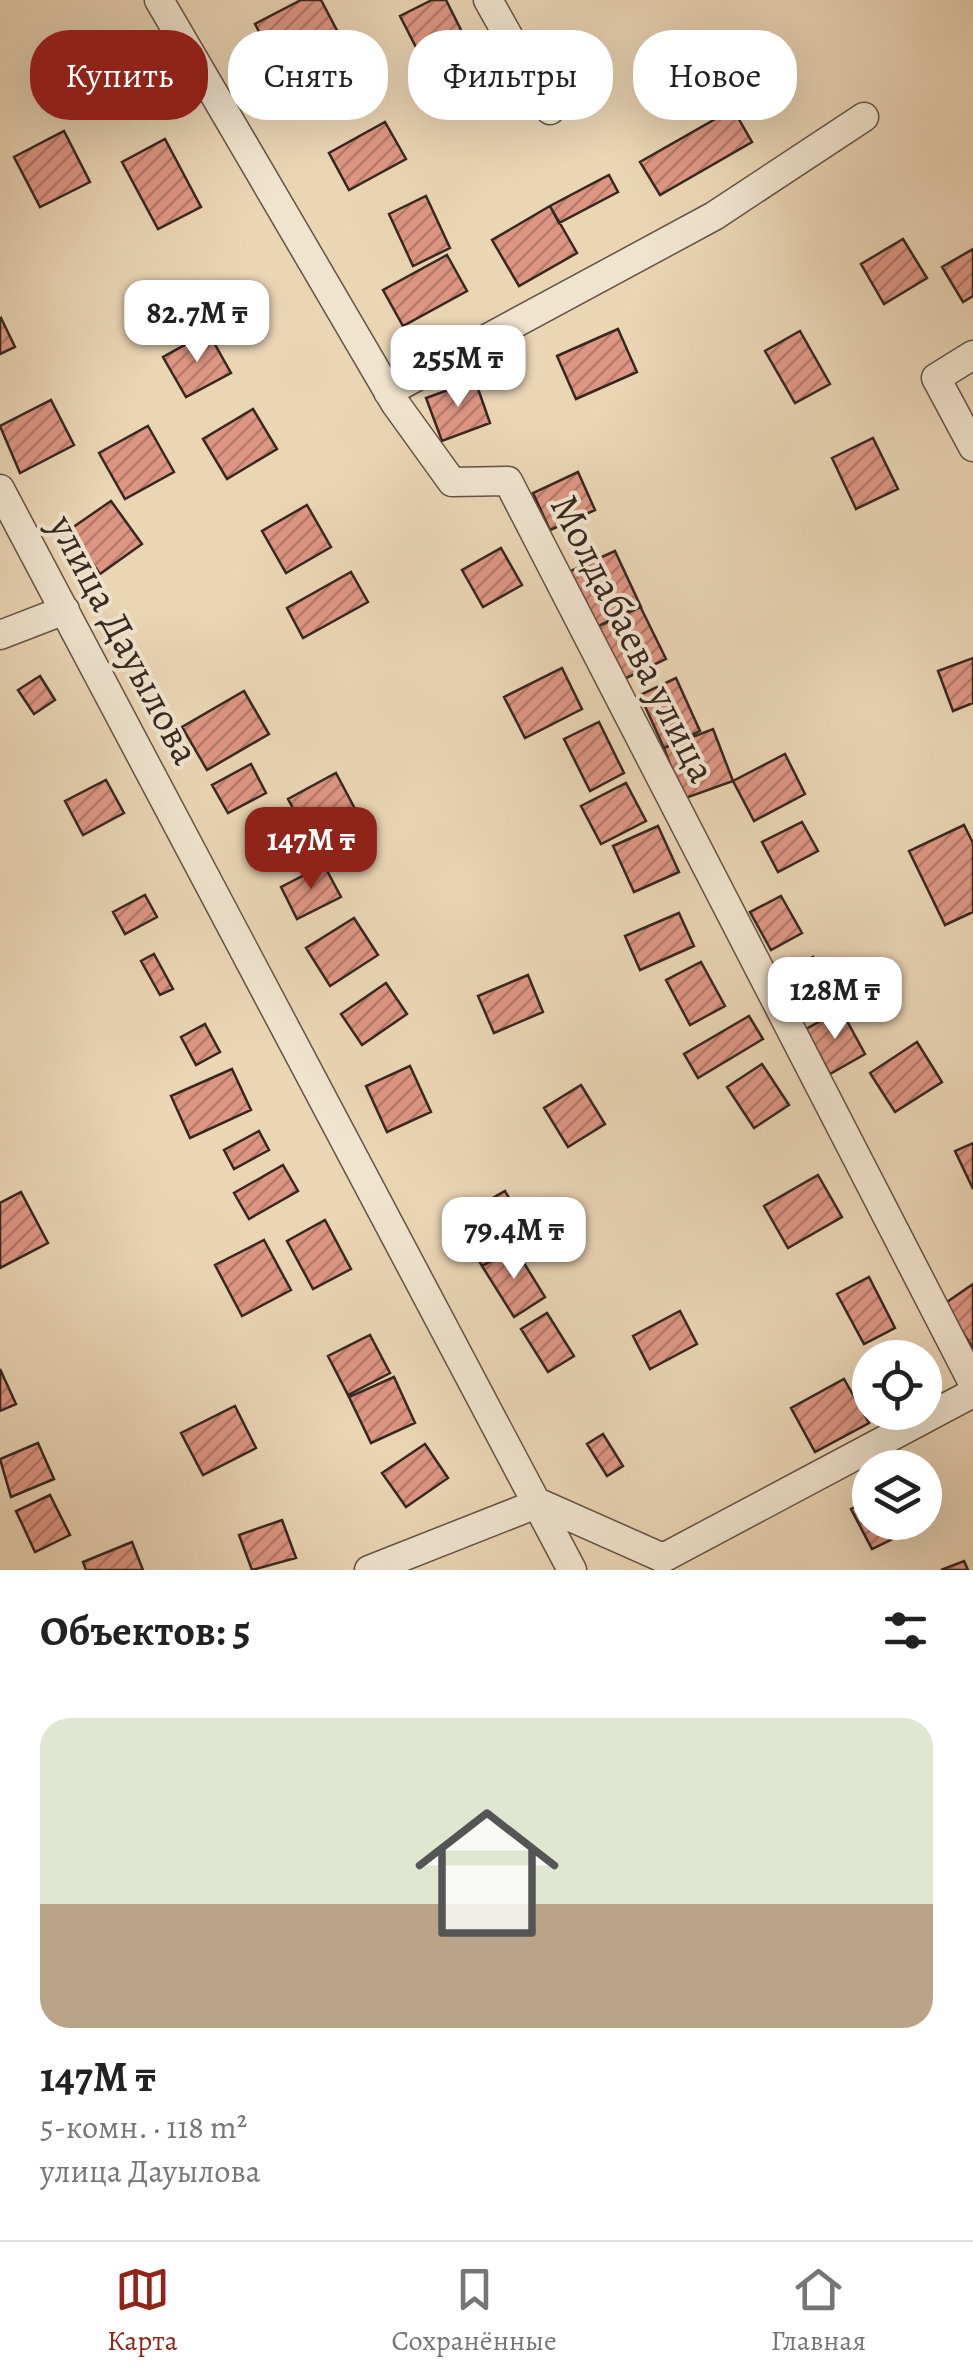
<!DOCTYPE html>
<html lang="ru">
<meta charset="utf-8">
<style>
:root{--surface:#fff;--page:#f2f2f2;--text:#222;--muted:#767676;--line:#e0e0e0;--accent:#8f2418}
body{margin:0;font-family:Alegreya,serif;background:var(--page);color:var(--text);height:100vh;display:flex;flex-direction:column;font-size:38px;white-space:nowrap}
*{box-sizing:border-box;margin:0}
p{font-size:32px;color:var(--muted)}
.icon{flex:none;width:55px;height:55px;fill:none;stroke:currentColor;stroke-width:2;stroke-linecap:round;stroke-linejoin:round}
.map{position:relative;height:1570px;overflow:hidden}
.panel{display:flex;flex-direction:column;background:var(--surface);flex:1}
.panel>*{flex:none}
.top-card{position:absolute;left:30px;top:30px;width:915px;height:90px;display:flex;gap:20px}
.buttons{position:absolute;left:852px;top:1340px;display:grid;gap:20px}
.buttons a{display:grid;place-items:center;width:90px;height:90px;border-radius:50%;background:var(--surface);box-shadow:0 10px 40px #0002;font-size:50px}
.price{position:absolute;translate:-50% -85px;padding:0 22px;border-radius:20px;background:#fff;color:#222;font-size:32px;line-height:65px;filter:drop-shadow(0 2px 5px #0008)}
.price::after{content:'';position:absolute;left:50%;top:60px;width:30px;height:22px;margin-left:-15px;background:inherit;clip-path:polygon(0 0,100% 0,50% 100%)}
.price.selected{background:var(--accent);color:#fff}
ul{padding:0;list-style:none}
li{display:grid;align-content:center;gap:20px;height:530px;padding:0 40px}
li+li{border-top:2px solid var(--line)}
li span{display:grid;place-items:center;height:310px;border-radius:30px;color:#555}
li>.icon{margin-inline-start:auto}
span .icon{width:180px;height:180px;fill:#fffc;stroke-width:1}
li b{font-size:42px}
h2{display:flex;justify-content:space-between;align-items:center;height:120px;padding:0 40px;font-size:42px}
.tag{padding:0 35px;border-radius:40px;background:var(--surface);box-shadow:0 10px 40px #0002;font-size:35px;line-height:90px}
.tag.selected{background:var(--accent);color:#fff}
.tabs{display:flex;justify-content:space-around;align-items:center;height:140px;border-top:2px solid var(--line);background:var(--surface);font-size:28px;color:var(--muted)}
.tabs a{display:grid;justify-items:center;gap:5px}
.tabs .selected{color:var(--accent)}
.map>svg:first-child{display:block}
</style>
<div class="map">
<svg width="973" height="1570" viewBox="0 0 973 1570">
<defs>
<pattern id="building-hatch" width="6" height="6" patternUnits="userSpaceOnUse" patternTransform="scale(2.5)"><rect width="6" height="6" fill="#de9684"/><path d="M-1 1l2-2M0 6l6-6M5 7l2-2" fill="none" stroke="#b57a6b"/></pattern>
</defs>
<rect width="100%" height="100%" fill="#ead5b5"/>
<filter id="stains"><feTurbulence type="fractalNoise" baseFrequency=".002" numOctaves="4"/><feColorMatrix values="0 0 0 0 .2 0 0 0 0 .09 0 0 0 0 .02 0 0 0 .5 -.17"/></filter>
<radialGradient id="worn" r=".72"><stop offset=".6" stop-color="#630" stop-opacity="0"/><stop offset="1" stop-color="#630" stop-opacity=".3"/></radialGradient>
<path fill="url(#building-hatch)" stroke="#37281f" stroke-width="2.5" d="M301 0H321L342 40 281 73 255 24Z
M432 0H446L463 34 420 55 400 16Z
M733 109 752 142 660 195 640 162Z
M385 122 406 159 349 190 329 153Z
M64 131 90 182 40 207 14 157Z
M165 139 201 207 158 229 122 162Z
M609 175 618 192 559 223 550 206Z
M426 196 450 248 413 266 389 214Z
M550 206 577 253 519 286 492 240Z
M903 239 927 278 884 304 861 264Z
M973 249V296L963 302 942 267Z
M447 255 467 291 403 326 383 290Z
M1 318 15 347 0 354V319Z
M618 329 637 372 576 399 557 356Z
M800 331 830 384 795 403 765 351Z
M208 332 231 373 186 397 163 357Z
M475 380 490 423 442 441 426 398Z
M51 400 74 445 20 473 0 426Z
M253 409 277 449 227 479 203 439Z
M148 426 174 472 125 499 99 453Z
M873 438 898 489 856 509 832 458Z
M578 472 595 510 550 530 533 493Z
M111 501 142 544 100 574 69 530Z
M307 505 331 547 286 573 262 531Z
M501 548 522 585 483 607 462 570Z
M615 551 641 607 592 629 566 573Z
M351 572 368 602 303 638 287 608Z
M640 606 666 659 618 682 592 629Z
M973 658V703L953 711 938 671Z
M562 668 582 709 525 738 504 697Z
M40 676 55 700 34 714 18 690Z
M676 678 700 731 664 748 640 695Z
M244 691 269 734 207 770 182 727Z
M599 722 624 773 590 791 564 739Z
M713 729 733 781 683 799 664 748Z
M785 754 805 794 754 821 733 781Z
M251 764 266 793 228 813 212 785Z
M336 773 363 824 315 849 288 799Z
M106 780 124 813 83 835 65 801Z
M626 783 646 821 601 844 581 806Z
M802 822 818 851 778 872 762 842Z
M964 825 973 843V912L945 925 909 851Z
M658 826 679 872 634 892 613 846Z
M324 865 341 897 297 919 281 887Z
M145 895 157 917 125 934 113 912Z
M781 896 802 933 771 950 750 912Z
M679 913 694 946 640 970 625 936Z
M354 918 378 955 330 986 306 948Z
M154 954 173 989 160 995 141 961Z
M813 957 832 993 794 1013 775 977Z
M701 962 725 1006 690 1025 666 980Z
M528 975 543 1012 494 1033 478 996Z
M386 983 407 1014 362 1045 341 1014Z
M841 1010 865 1054 830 1074 806 1029Z
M749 1016 763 1039 698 1078 684 1054Z
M205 1024 220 1052 196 1065 181 1037Z
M917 1042 942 1082 895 1112 870 1073Z
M762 1064 789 1105 754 1128 727 1087Z
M410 1066 431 1112 387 1132 366 1086Z
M232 1069 251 1110 190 1138 171 1096Z
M581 1085 605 1124 568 1147 544 1108Z
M259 1131 269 1150 234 1169 224 1150Z
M973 1143V1189L955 1151Z
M283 1165 298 1191 249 1219 234 1193Z
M818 1175 842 1217 788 1248 764 1206Z
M505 1191 532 1239 482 1266 456 1219Z
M21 1192 48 1243 0 1268V1203Z
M325 1220 351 1269 313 1289 287 1241Z
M264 1240 291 1290 242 1316 215 1265Z
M514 1247 545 1297 514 1317 482 1266Z
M869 1277 895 1328 864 1344 837 1294Z
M973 1284V1348L944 1304Z
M680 1311 697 1344 650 1369 633 1336Z
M547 1313 574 1356 548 1372 521 1329Z
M370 1335 390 1373 348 1395 328 1356Z
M0 1369 16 1404 0 1411Z
M394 1377 415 1423 371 1443 349 1397Z
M844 1379 869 1423 815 1452 791 1408Z
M235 1406 256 1448 203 1475 181 1433Z
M603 1434 623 1466 607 1476 587 1444Z
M38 1443 54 1479 11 1497 0 1459Z
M425 1444 448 1478 406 1507 382 1473Z
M50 1495 70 1535 35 1552 16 1511Z
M870 1499V1522H902L907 1532 872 1549 851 1509Z
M282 1520 296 1558 252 1570 239 1535Z
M132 1542 143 1570H86L83 1562Z
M964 1561 968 1570H941Z"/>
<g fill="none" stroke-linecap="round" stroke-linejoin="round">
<defs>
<path id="minor" d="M159 0 395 403 452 482 508 481 973 1383
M488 0 550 110
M973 355 936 378 973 447
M388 392 714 216 864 117
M0 489 572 1570
M0 635 65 610
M369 1570 539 1503 663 1558 973 1393"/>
</defs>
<use href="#minor" stroke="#645344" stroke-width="31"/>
<use href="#minor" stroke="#f1e4cf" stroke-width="28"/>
</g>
<g text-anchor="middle" stroke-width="8" stroke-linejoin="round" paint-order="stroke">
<g font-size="40" fill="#37281f" stroke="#f1e4cf">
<text transform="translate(634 638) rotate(63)" y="14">Молдабаева улица</text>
<text transform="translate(125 639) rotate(62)" y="14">улица Дауылова</text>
</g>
</g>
<rect width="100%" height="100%" filter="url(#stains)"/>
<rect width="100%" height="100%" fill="url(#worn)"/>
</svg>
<div class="buttons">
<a><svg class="icon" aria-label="locate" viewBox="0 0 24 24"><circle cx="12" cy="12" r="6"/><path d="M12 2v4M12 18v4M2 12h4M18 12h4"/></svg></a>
<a><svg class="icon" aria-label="layers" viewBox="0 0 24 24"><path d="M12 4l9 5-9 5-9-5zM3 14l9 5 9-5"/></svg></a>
</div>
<b class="price" style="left:197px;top:365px">82.7M ₸</b>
<b class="price" style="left:458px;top:410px">255M ₸</b>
<b class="price selected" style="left:311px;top:892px">147M ₸</b>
<b class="price" style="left:835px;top:1042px">128M ₸</b>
<b class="price" style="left:514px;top:1282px">79.4M ₸</b>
<div class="top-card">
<a class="tag selected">Купить</a>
<a class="tag">Снять</a>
<a class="tag">Фильтры</a>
<a class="tag">Новое</a>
</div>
</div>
<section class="panel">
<h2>Объектов: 5<svg class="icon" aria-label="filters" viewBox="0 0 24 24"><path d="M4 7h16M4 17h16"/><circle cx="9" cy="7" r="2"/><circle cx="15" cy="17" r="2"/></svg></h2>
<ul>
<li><span style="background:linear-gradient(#dfe7d0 60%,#b9a48a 0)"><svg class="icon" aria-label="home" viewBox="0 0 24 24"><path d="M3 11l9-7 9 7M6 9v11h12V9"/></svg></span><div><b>147M ₸</b><p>5-комн. · 118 m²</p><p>улица Дауылова</p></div></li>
</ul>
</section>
<nav class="tabs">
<a class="selected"><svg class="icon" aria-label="map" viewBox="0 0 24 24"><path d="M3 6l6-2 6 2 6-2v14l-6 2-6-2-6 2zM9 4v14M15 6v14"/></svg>Карта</a>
<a><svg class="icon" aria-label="saved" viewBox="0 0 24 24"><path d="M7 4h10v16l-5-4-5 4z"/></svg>Сохранённые</a>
<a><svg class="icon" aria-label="home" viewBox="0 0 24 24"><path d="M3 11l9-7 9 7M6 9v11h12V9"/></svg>Главная</a>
</nav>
